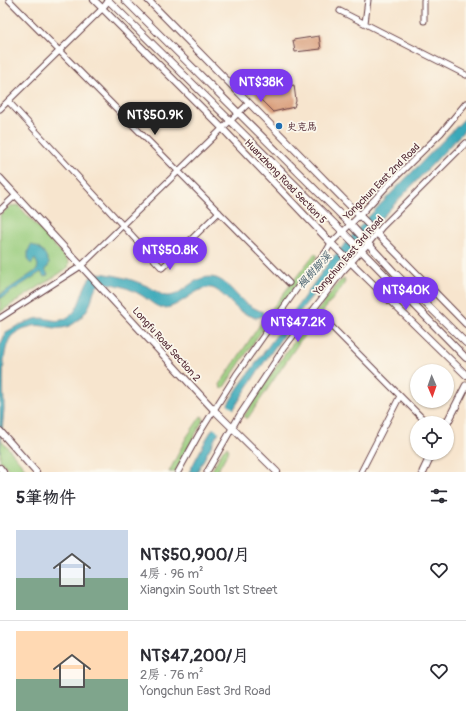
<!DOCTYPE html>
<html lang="zh-TW">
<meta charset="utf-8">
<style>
:root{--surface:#fff;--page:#f2f2f3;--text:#2b2b33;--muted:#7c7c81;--line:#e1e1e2;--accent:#7c3aed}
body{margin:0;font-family:Pangolin,"LXGW WenKai TC",sans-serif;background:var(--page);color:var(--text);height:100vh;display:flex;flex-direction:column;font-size:15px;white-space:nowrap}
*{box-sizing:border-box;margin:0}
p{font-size:13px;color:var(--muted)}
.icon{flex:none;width:22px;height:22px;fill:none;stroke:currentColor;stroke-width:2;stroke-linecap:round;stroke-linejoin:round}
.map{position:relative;height:472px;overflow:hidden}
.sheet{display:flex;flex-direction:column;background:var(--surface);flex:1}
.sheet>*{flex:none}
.needle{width:26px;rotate:178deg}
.controls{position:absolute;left:410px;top:364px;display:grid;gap:8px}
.controls a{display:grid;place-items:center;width:44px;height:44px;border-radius:50%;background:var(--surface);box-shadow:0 1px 3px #0004;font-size:20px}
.price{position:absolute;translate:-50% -34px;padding:0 9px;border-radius:14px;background:var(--accent);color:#fff;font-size:13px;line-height:26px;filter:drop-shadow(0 1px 2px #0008)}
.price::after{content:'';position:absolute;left:50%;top:24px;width:12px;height:9px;margin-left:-6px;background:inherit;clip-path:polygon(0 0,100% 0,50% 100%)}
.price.on{background:#222;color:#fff}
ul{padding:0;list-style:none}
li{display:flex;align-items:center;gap:12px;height:100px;padding:0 16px}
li+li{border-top:1px solid var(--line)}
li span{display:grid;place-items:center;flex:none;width:112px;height:80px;border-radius:0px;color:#555}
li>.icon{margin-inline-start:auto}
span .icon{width:48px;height:48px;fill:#fffc;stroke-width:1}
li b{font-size:17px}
h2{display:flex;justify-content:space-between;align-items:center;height:48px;padding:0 16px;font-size:17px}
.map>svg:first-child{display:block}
</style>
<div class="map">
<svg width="466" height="472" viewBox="0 0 466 472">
<rect width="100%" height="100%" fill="#fbf7ec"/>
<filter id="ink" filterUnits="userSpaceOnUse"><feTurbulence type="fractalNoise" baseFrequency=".025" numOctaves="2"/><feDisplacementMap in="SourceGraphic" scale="8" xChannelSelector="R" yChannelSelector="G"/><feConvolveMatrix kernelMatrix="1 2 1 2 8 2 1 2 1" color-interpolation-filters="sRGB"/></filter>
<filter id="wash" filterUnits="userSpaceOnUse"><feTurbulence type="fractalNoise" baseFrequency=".012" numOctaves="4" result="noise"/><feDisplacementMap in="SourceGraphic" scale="16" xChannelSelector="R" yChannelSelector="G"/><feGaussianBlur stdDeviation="0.9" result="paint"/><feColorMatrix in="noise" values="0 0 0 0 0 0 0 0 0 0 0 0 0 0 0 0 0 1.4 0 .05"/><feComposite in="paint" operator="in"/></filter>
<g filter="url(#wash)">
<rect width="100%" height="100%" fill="#f7e5ce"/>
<path fill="#99cc7d" stroke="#727654" d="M18 205 69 262 68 268 0 312V215L10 206Z
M315 253 317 255V257L256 339 224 387 221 389 220 384 263 320Z
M344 279 345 282 342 287 300 341 248 418H245L244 416 282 358 339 282Z
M201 416 203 417V420L175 472H169L186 438Z
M0 438 28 472H11L0 460Z
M227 447 229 450 217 472H211L223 450Z"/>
<path fill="#3aa9b9" stroke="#426472" d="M466 117V128L461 134 335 267 301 310 256 374 217 435 197 472H189L207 438 238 388 330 261 372 213Z
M31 245C40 246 47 256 49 263L48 267 45 269 48 275 44 277 41 272 0 299V295L37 270 38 265 35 259 31 264 28 261V251Z
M97 273C113 274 132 279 147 286 153 288 160 295 166 296 182 298 194 272 216 278 225 281 231 289 237 295 244 303 253 308 263 312V316L256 318C251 316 245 314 240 311 232 305 220 290 212 288 197 285 180 308 164 308 156 308 148 299 141 295 129 288 113 282 100 284 93 288 93 295 91 302 88 310 82 317 76 322 57 336 46 321 29 327 24 328 15 332 11 337 0 352 4 391 4 409 3 423 1 438 0 452V346L6 332C15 327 25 322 35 319 49 315 55 327 71 315 83 305 82 278 97 273Z"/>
<path fill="#f7e5ce" d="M225 403 235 410 221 433 211 427Z"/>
<g id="blocks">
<path fill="#daa17f" d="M319 36 321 49 295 52 293 40Z
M294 85 296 101 294 107 273 112 252 91 260 92Z"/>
</g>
</g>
<g filter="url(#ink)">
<use href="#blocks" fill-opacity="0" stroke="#643d43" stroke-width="1"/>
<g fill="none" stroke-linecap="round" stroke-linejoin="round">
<defs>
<path id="minor" d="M9 0 289 283
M340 11 466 75
M424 21V0
M365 23 368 0
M8 101 162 268 219 212
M0 109 102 9 109 0
M0 210 16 195
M321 316 427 423
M0 318 81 266 230 121 249 103
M178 472 199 434 236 375 298 287 326 252 331 243 360 215 387 186 441 133 466 103
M207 472 239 416 284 348 342 272 368 244 382 227 466 143
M361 472 400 396"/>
<path id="tertiary" d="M94 0 222 128 331 243 466 375
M108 0 345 234 466 358
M125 0 352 226 394 272 466 343
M148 0 466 324
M0 178 214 410 277 472
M0 431 36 472
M0 468 3 472"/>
<path id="secondary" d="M447 423 466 386
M423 472 432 453"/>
</defs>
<use href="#minor" stroke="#643d43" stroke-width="7"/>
<use href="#tertiary" stroke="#643d43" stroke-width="8"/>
<use href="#secondary" stroke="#643d43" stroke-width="9"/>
<use href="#minor" stroke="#fff" stroke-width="5"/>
<use href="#tertiary" stroke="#fff" stroke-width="6"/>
<use href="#secondary" stroke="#fff" stroke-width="7"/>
</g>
</g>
<circle fill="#1f6fb2" stroke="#fbf7ec" stroke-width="1.5" cx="279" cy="126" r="4"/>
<g text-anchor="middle" stroke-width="3.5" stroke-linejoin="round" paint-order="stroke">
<g font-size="10" fill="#4a1f2b" stroke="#fbf7ec" text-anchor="start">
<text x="287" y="130">史克馬</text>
</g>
<g font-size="10" fill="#4a1f2b" stroke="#fbf7ec">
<text transform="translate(286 181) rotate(46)" y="4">Huanzhong Road Section 5</text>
<text transform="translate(381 181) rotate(-45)" y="4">Yongchun East 2nd Road</text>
<text transform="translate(348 255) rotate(-49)" y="4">Yongchun East 3rd Road</text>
<text transform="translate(167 344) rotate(48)" y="4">Longfu Road Section 2</text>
</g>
<g font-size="11" font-style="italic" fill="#435d6b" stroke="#fbf7ec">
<text transform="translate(314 270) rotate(-48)" y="4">楓樹腳溪</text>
</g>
</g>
</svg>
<div class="controls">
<a><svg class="needle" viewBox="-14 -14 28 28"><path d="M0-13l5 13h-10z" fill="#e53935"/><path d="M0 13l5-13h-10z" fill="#7c7c81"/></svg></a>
<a><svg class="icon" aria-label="locate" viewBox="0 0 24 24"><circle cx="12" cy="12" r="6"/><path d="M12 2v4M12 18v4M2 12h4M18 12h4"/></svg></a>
</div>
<b class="price" style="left:261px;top:103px">NT$38K</b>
<b class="price on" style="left:155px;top:136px">NT$50.9K</b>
<b class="price" style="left:170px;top:271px">NT$50.8K</b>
<b class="price" style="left:406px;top:311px">NT$40K</b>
<b class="price" style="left:298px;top:343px">NT$47.2K</b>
</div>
<section class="sheet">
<h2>5筆物件<svg class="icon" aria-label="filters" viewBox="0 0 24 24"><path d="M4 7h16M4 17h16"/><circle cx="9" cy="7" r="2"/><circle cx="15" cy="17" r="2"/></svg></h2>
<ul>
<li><span style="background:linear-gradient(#c9d6e8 60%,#7fa58c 0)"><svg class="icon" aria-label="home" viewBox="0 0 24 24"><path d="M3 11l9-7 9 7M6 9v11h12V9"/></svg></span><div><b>NT$50,900/月</b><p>4房 · 96 m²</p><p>Xiangxin South 1st Street</p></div><svg class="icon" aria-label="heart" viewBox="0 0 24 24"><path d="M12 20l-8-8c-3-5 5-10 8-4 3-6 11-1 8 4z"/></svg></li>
<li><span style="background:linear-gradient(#ffd9b3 60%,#7fa58c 0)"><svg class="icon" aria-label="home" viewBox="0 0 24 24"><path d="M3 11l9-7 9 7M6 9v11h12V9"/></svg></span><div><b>NT$47,200/月</b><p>2房 · 76 m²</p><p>Yongchun East 3rd Road</p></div><svg class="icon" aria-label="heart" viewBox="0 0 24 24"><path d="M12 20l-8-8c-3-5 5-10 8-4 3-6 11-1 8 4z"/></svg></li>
</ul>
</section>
